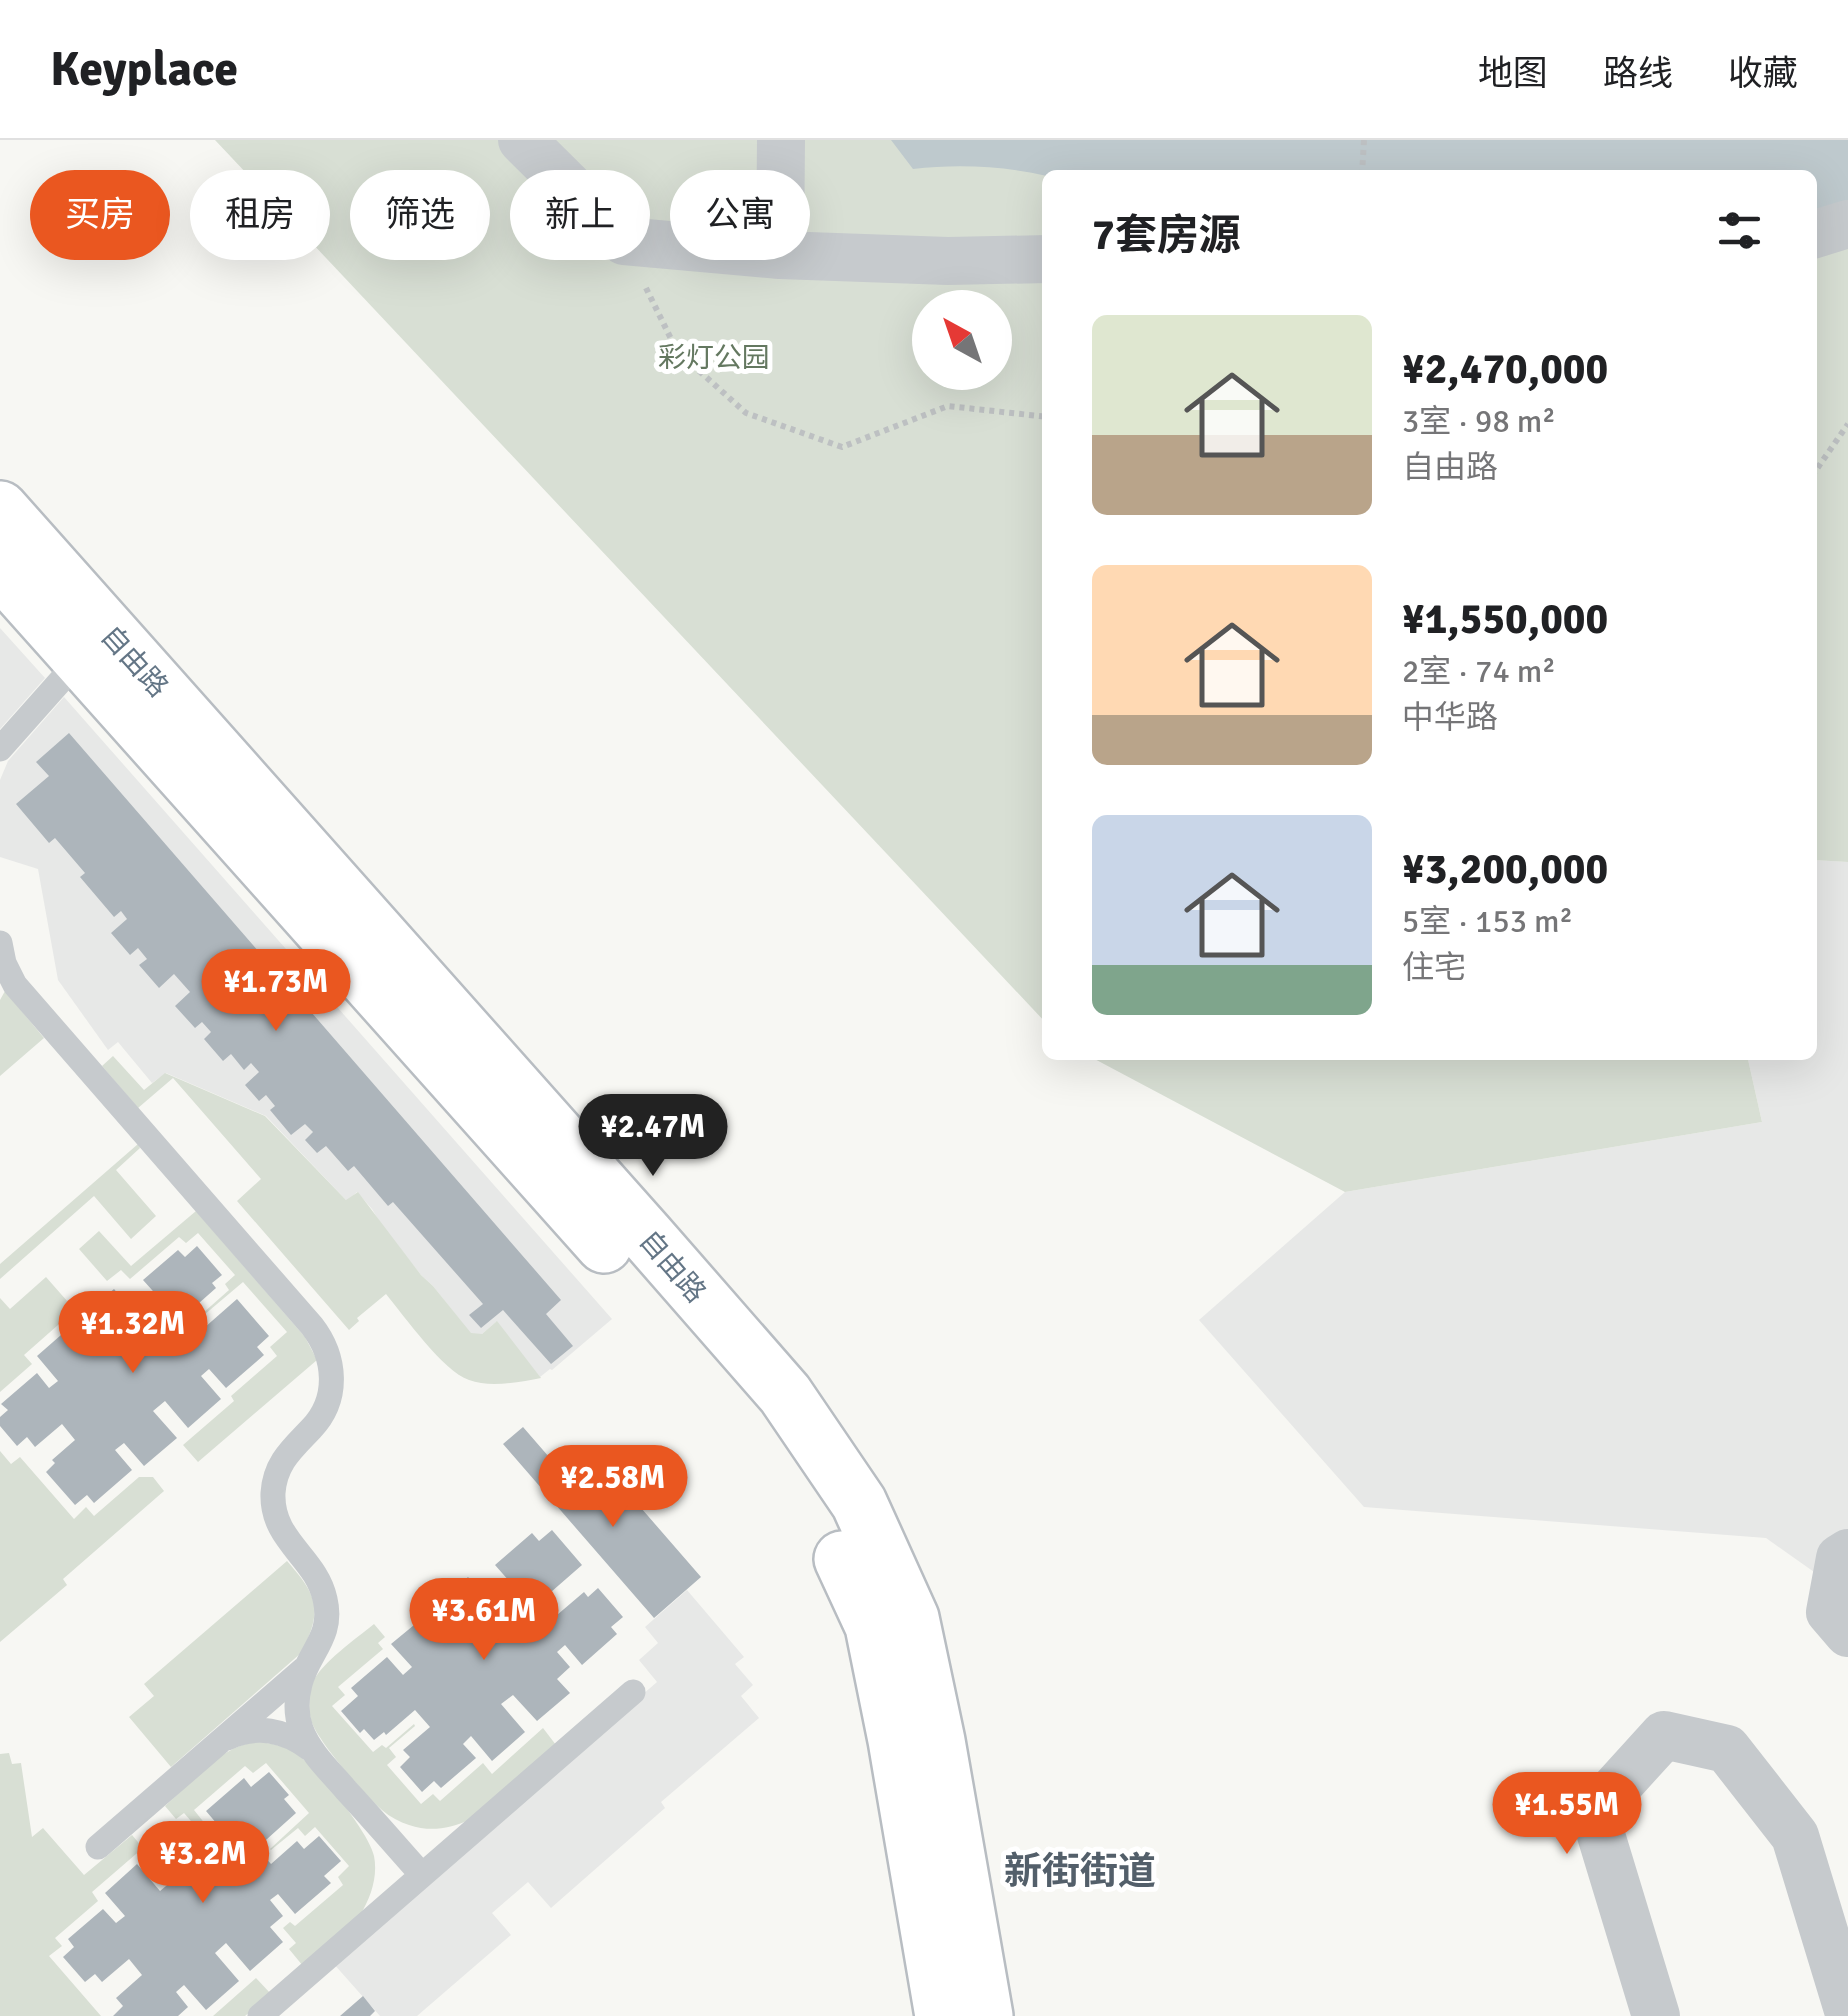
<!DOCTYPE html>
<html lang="zh">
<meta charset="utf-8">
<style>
:root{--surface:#fff;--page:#f6f6f6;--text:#202124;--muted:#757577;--line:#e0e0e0;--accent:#ea5720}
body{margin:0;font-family:Signika,"Noto Sans SC",sans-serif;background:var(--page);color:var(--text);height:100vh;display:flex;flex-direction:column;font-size:38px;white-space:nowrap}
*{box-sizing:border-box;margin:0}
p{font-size:32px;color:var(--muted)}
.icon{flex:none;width:55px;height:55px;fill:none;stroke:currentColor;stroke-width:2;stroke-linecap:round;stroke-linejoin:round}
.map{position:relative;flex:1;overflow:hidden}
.sheet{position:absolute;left:1042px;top:30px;width:775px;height:890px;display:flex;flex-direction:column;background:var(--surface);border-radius:15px;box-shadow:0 10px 40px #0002}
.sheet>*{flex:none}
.hud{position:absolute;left:30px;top:30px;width:862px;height:90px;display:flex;gap:20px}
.needle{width:65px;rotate:320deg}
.controls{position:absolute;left:912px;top:150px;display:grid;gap:20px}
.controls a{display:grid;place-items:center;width:100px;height:100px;border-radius:50%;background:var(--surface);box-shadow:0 10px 40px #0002;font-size:50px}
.price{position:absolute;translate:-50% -85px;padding:0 22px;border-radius:35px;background:var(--accent);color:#fff;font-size:32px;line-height:65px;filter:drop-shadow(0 2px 5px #0008)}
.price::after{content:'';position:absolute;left:50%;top:60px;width:30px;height:22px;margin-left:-15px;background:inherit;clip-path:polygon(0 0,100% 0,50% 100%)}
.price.current{background:#222;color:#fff}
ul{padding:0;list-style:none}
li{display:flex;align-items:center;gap:30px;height:250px;padding:0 50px}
li span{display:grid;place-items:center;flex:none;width:280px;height:200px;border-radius:15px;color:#555}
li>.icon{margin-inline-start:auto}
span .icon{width:120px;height:120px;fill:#fffc;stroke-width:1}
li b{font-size:42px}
h2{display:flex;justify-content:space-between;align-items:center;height:120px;padding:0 50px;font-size:42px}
.tag{padding:0 35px;border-radius:45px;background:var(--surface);box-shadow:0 10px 40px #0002;font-size:35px;line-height:90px}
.tag.current{background:var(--accent);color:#fff}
header{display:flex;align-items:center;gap:60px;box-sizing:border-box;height:140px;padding:0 50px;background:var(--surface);border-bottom:2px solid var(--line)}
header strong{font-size:48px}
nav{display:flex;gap:55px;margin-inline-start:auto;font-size:35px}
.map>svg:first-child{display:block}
</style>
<header>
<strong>Keyplace</strong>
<nav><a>地图</a><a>路线</a><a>收藏</a></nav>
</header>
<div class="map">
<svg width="1848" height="1876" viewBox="0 0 1848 1876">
<rect width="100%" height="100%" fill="#f7f7f3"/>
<path fill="#e7e8e7" d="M0 488 45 538 0 589Z
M64 557 612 1179 552 1230 550 1229 540 1237 496 1182 482 1194H471L433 1146 421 1135 382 1086 372 1069 357 1052 347 1061 266 976 166 933 152 943 118 902 108 910 58 840 38 729 0 717V640L8 621Z
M1813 720 1848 722V1456L1766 1398 1364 1367 1199 1180 1345 1052 1762 982 1747 915H1812Z
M687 1450 744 1517 735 1524 753 1545 741 1556 759 1578 661 1662 665 1668 551 1768 528 1742 492 1773 511 1795 417 1876H380L333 1823 657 1542 639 1520 658 1503 645 1487Z"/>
<path fill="#d8dfd4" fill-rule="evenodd" d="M215 0H1848V722L1813 720 1812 35H1048L1047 884ZM930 168H995V232H930Z
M5 851 44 898 0 936V860Z
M1087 915H1747L1762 982 1345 1052Z
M113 916 144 950 165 933 265 976 346 1060 358 1052 421 1135 433 1146 471 1193 482 1194 497 1181 541 1238C520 1242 490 1248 469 1240 443 1231 405 1177 386 1154L357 1178 359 1181 349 1190 237 1061 261 1039 173 938 138 968 102 926Z
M138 1004 140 1008 116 1030 156 1076 131 1099 94 1056 0 1139V1124Z
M196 1071 305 1197 317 1220 198 1322 183 1305 234 1261 231 1256 277 1216 270 1207 287 1192 243 1142 204 1175 203 1173 229 1150 225 1144 235 1135 198 1093 186 1103 179 1097 130 1139 121 1130 107 1141 79 1109 99 1091 131 1126Z
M46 1137 75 1170 24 1215 32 1224 0 1252V1158L10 1169Z
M0 1311 11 1324 20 1317 74 1379 86 1367 94 1376 139 1337H153L164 1351 63 1439 67 1445 0 1502Z
M287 1421C318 1456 323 1470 301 1513L171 1627 129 1577 154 1556 144 1544Z
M374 1484 385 1497 378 1503 383 1509 338 1547 345 1555 332 1566 373 1612 382 1605 386 1608 414 1584 415 1586 389 1608 396 1617 387 1625 421 1664 433 1654 440 1661 483 1623 492 1634 543 1588 556 1605 469 1680C449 1689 430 1692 409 1685 400 1682 390 1677 382 1670 365 1655 317 1601 311 1580 308 1569 309 1553 313 1542 321 1523 357 1498 374 1484Z
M256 1602C270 1603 282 1605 294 1612 315 1625 369 1692 374 1716 378 1736 371 1758 360 1775L303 1826 289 1809 296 1803 283 1788 290 1782 295 1786 343 1745 338 1737 349 1726 315 1687 305 1696 298 1688 271 1710 270 1709 309 1673 266 1623 253 1633 245 1626 194 1670 210 1690 203 1695 184 1673 176 1679 165 1666C191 1643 220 1606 256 1602Z
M9 1613 12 1624 21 1623 32 1697 43 1688 84 1735 132 1695 143 1708 92 1752 98 1761 55 1798 62 1806 49 1816 101 1876H0V1614Z
M256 1838 271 1854 245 1876H213Z"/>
<path fill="#bec9cd" d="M891 0H1848V64L1813 75 1812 35 1047 36C1003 26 958 24 913 29Z"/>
<path fill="#adb5bb" d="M69 593 561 1160 546 1174 573 1206 551 1224 503 1170 481 1188 469 1175 483 1164 393 1062 388 1066 354 1026 348 1031 326 1006 317 1013 305 1000 313 992 305 984 291 995 270 970 275 966 266 955 259 961 245 945 259 932 251 923 244 930 231 914 223 921 204 899 211 892 202 882 195 888 175 866 190 852 174 834 159 848 139 825 147 819 138 808 130 815 111 793 127 779 121 771 114 777 80 737 85 733 55 698 49 703 16 664 49 636 36 622Z
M197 1106 222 1135 212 1143 216 1148 190 1171 204 1188 237 1159 269 1196 257 1207 264 1215 226 1248 209 1229 201 1236 221 1259 188 1288 165 1261 153 1271 177 1298 144 1326 124 1303 115 1310 132 1330 94 1363 87 1355 75 1365 46 1332 55 1323 52 1320 75 1300 62 1284 35 1307 27 1297 17 1306 0 1286V1277L8 1270 1 1264 37 1233 49 1248 58 1241 37 1216 69 1188 93 1215 105 1205 81 1177 114 1149 126 1163 139 1152 152 1168 161 1160 143 1140 178 1110 185 1117Z
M523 1287 588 1362 615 1338 701 1437 654 1478 503 1304Z
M552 1390 582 1425 543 1459 557 1475 584 1452 588 1457 598 1448 623 1477 611 1487 617 1494 582 1525 565 1505 557 1512 570 1527 557 1539 570 1553 537 1581 513 1555 501 1564 525 1592 492 1621 471 1596 463 1604 476 1618 441 1648 434 1641 422 1652 400 1627 410 1617 403 1610 430 1587 415 1570 386 1595 384 1592 374 1600 364 1589 360 1593 341 1571 358 1556 351 1548 387 1517 403 1535 412 1527 391 1504 425 1476 447 1502 459 1492 435 1466 468 1437 489 1461 510 1442 495 1425 532 1393 539 1401Z
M269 1632 289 1655 284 1659 296 1673 257 1708 271 1724 297 1701 304 1709 319 1696 341 1721 324 1736 331 1743 295 1774 278 1754 270 1760 283 1776 270 1787 283 1802 250 1831 226 1803 215 1813 239 1841 206 1870 184 1845 176 1852 188 1867 178 1876H113L123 1866 116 1858 142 1835 129 1819 102 1842 95 1834 85 1842 63 1817 74 1807 68 1799 103 1769 116 1783 125 1776 105 1753 137 1724 160 1751 172 1741 149 1714 182 1686 201 1709 223 1691 206 1671 244 1638 251 1647Z
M363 1856 375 1871 370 1876H340Z"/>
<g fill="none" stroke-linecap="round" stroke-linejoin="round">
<defs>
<path id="secondary" d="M0 369 646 1095 785 1254 859 1363 911 1478 937 1601 985 1876
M0 429 604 1105
M842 1419 873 1486 896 1600 943 1876"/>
</defs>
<use href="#secondary" stroke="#b8bdc2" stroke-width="60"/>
<path stroke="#bdc0c2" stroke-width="6" stroke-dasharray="5 5" stroke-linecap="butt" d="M1362 35 1364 0
M646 148 677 211 746 273 842 307 948 266 1048 277
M1812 336 1848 284"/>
<path stroke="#c6cacd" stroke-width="25" d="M0 609 80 519
M0 803 4 823 15 845 312 1186C336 1217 340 1259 311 1289 292 1309 275 1323 273 1353 271 1401 316 1417 325 1459 334 1497 308 1512 300 1544 296 1559 296 1575 301 1589 310 1613 330 1631 346 1650 372 1678 397 1707 422 1735
M227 1598C255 1584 286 1590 310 1609
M98 1707 304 1529
M260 1876 633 1552"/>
<path stroke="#c6cacd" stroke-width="48" d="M522 0 624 101 780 115 948 121 1048 119
M1812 95 1848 84
M780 115 781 0
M1848 1413 1840 1418 1830 1472 1848 1493
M1656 1876 1594 1672 1664 1595 1727 1609 1795 1696 1848 1870"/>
<use href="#secondary" stroke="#fff" stroke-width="55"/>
</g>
<g text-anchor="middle" stroke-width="10" stroke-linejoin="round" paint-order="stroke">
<g font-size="28" fill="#647860" stroke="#fff">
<text x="714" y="227">彩灯公园</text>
</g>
<g font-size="28" fill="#647686" stroke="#fff">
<text transform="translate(135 521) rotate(48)" y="10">自由路</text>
<text transform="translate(673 1126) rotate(49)" y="10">自由路</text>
</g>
<g font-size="38" font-weight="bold" fill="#535f6a" stroke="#fff">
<text x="1080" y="1744">新街街道</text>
</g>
</g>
</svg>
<div class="controls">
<a><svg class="needle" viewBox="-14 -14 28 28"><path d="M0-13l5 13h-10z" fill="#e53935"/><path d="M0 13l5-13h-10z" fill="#757577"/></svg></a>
</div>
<b class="price" style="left:276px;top:894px">¥1.73M</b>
<b class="price current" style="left:653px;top:1039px">¥2.47M</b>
<b class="price" style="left:133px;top:1236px">¥1.32M</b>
<b class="price" style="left:613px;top:1390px">¥2.58M</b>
<b class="price" style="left:484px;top:1523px">¥3.61M</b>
<b class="price" style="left:1567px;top:1717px">¥1.55M</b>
<b class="price" style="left:203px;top:1766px">¥3.2M</b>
<div class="hud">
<a class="tag current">买房</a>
<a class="tag">租房</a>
<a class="tag">筛选</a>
<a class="tag">新上</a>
<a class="tag">公寓</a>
</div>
<section class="sheet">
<h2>7套房源<svg class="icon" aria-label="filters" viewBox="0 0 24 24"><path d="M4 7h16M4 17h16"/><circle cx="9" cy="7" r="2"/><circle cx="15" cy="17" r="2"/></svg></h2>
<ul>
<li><span style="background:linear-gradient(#dfe7d0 60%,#b9a48a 0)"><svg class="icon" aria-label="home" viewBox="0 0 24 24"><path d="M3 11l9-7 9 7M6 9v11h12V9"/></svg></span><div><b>¥2,470,000</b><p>3室 · 98 m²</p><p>自由路</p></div></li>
<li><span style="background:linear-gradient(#ffd9b3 75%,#b9a48a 0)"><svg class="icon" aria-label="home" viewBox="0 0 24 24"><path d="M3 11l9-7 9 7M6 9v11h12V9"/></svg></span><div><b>¥1,550,000</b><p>2室 · 74 m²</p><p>中华路</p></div></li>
<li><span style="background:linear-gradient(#c9d6e8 75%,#7fa58c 0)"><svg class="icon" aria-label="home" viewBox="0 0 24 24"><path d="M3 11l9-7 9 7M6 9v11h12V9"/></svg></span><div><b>¥3,200,000</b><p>5室 · 153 m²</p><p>住宅</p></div></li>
</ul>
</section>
</div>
